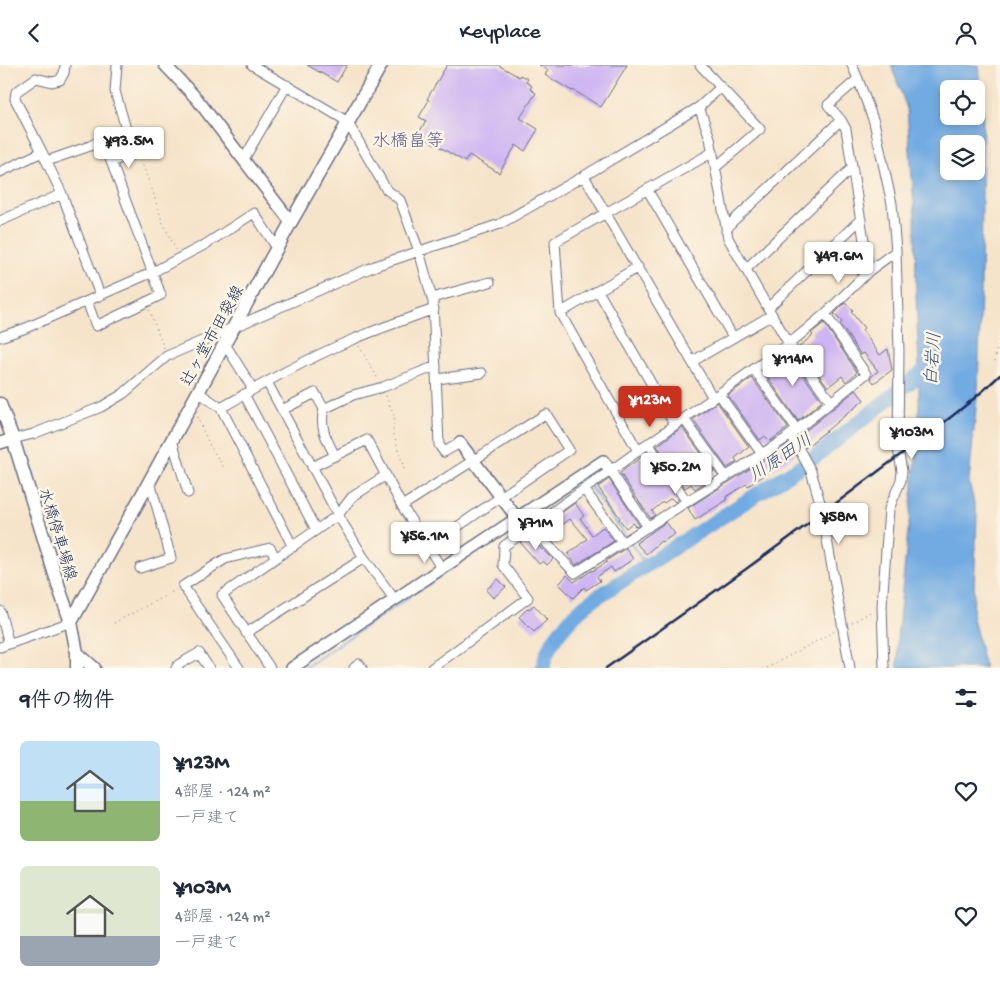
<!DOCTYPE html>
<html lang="ja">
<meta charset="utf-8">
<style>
:root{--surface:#fff;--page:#f2f2f3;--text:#1f2937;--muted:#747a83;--accent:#c8321e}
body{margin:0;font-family:"Gochi Hand","Klee One",sans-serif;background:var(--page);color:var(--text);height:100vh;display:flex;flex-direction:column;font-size:19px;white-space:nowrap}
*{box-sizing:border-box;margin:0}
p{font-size:16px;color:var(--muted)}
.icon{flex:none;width:28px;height:28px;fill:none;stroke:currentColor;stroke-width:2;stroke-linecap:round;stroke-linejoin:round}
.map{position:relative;height:603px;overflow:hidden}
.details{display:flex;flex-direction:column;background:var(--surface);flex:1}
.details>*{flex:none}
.controls{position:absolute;left:940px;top:15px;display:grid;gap:10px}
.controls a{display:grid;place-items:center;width:45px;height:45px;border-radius:8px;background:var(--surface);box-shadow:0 2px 8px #0003;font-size:25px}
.price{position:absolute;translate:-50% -42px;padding:0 11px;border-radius:5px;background:#fff;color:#222;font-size:16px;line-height:32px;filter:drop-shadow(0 1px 2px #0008)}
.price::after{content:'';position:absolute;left:50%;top:30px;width:15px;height:11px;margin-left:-8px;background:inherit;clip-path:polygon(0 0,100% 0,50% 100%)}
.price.active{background:var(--accent);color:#fff}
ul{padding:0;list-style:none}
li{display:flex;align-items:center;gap:15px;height:125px;padding:0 20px}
li span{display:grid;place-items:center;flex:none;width:140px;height:100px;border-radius:8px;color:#555}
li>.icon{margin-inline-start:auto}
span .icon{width:60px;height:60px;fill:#fffc;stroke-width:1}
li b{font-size:21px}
h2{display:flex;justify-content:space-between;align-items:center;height:60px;padding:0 20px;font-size:21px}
header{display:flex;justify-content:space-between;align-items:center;height:65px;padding:0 20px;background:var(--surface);font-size:22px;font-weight:600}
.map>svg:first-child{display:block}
</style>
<header><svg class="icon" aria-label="back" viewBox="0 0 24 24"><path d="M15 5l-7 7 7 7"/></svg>Keyplace<svg class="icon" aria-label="person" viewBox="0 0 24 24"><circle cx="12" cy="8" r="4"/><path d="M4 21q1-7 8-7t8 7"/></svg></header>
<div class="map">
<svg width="1000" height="603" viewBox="0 0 1000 603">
<rect width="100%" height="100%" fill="#fcf5e5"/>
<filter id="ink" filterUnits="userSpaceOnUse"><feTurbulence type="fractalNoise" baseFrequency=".02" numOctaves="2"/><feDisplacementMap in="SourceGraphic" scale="10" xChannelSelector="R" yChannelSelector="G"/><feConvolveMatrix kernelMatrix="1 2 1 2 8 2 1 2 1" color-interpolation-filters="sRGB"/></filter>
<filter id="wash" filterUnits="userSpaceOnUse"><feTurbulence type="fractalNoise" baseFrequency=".0096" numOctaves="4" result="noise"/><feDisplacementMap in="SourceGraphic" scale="20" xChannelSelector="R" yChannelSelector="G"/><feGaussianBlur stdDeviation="1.12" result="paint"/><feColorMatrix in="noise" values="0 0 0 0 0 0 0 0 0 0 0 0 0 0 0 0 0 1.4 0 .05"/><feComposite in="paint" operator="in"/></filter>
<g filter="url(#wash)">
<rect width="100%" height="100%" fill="#f6e4ca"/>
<path fill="#72abe2" stroke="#466da0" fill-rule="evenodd" d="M891 0H979L983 44 981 226 978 324 969 416 977 451 973 553 985 603H898L897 574 908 466 919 367V304L916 230 915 154 907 44ZM949 24H976V51H949ZM949 79H976V106H949Z"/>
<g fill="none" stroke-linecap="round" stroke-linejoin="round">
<path stroke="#72abe2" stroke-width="2.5" d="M583 415 585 414 647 501
M415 528 517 460
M304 603 409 532"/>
<path stroke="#72abe2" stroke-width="15" d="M543 603C544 598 545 592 547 588 555 569 575 548 591 536L815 392 934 298"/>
</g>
<g id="blocks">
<path fill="#cdb4f3" d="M307 0H347L337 17Z
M447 0H498L519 12 520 10 528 14 526 17 532 21 530 24 536 28 520 53 538 64 525 86 516 80 499 108 469 90 465 97 418 69 426 56 419 52 429 35 427 34Z
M539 0H627L601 42 573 25 572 26 545 10 548 5Z
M845 238 853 245 851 247 864 263 862 265 880 290 888 284 892 305 874 318 870 313 878 306 864 288 861 290 840 259 842 257 834 249Z
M824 258 857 307 846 317 842 311 828 322 799 282 813 270 811 268Z
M787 288 822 336 798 356 763 305Z
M752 313 788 363 770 376 765 371 760 375 728 330Z
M856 325 864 335 805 383 799 371Z
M717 337 749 382 735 393 737 397 727 403 693 355Z
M682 362 714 406 705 413 707 416 695 424 691 419 685 423 657 381Z
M789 379 795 390 748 421 746 419 726 432 727 435 695 455 688 443Z
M647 388 678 435 675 437 671 433 664 438 663 437 652 446 655 450 650 453 620 408Z
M609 414 639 460 636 462 632 458 626 463 619 454 620 453 598 422Z
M575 438 584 451 580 453 592 470 603 462 614 476 576 500 568 489 587 474 574 458H573L570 454 553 467 547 458Z
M666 457 675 469 662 477 661 476 646 489 636 478Z
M530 470 542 485 543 484 553 494 547 500 543 496 539 499 520 477Z
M626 483 633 494 614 507 611 502 597 512 600 516 586 525 584 522 573 533 559 519 567 510 574 517 593 505V506L607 497 606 496Z
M498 514 506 522 493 533 486 525Z
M534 540 547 555 534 567 519 552 528 543 529 544Z"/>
</g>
</g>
<g filter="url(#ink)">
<use href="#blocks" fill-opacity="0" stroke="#686e84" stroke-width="1"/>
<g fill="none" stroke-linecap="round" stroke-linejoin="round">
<defs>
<path id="minor" d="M252 0 340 52 348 58 386 124 400 135 419 186 433 237 439 380 444 387 460 378
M700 0 760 64 716 102
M852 0 858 14 874 57 892 139 896 186 899 286 898 384 902 406 901 415 889 444 882 541 884 603
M858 14 828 40 841 55 846 64 869 206
M699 42 710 73 728 173 768 243 789 279 831 337
M42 87 15 34 16 27 36 13 52 17 60 15 64 8 65 0
M244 94 287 20
M47 96 90 81 111 70 126 64 115 26 117 0
M111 97 138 87
M0 107 42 87 62 129 100 230
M584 111 713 333
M647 124 733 272
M0 156 62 129
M726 166 731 158 841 55
M746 204 852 103
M598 226 675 360
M432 233 490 217
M87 236 96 261 161 230 103 75
M768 243 861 154
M560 248 638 202
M825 249 866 309 785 374 575 508 531 462 789 279 825 249 869 206 896 186
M0 272 26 263 153 207 206 179 254 148 277 183
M225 279 253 324
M693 296 772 250
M754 304 797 365
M437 314 482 308
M267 317 338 450 364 493 395 535
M198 327 221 343 293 482
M244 329 316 465
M719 329 762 389
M221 343C264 318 308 293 354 274 380 263 407 254 434 244
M324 344C319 362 327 375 335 391
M282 345 315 328 324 344 353 330 383 322 436 301
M684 354 726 412
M791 370 811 406 821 441 850 603
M13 374 33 369 101 342 123 329 167 291 202 276 375 201 500 159 584 111 699 42 721 22
M172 375 188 428
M648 378 687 437
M638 386 560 248 555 177 713 87
M312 402 367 375 402 441
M610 405 648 462
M584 424 623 478
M428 482 569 385 546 349 402 441 442 504
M140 503 171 493 150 417
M0 546 9 579
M246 568 364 493
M0 582 71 557
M176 603 178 600 199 588 209 603
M239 603 183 521 225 494 270 483 276 493
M270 603 222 530 338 450 352 432 386 410
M354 603 359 599 362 603
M432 603 528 533 503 500 504 481 531 462"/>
<path id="tertiary" d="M165 0 197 34 291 157
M0 378 13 374
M460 378 517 453
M292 603 603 396 610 405"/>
<path id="secondary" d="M0 339 13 374 61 529 71 557 77 588V603
M71 557 147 421 291 157 381 0
M77 588 94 603"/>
</defs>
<use href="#minor" stroke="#686e84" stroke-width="11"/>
<use href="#tertiary" stroke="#686e84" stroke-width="14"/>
<use href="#secondary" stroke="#686e84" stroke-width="15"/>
<path stroke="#686e84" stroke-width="1" stroke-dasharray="1 4" stroke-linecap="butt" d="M130 71 134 78
M141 96 150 118 162 156 176 185
M149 245 164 283
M359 281 378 314
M995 296 1000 267
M386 331 394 351 393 366 404 404
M197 352 209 379 224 403
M114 558 176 525
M852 558 872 546
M767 603 835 566"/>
<use href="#minor" stroke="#fff" stroke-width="9"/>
<use href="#tertiary" stroke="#fff" stroke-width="11"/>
<use href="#secondary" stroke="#fff" stroke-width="12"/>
<path stroke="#1b2f5e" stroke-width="2.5" d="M606 603C697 539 787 476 876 408 918 376 962 347 1000 310"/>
</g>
</g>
<g text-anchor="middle" stroke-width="5" stroke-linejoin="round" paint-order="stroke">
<g font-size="16" fill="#1b2f5e" stroke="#fcf5e5">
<text transform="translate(211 270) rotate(-61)" y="6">辻ヶ堂市田袋線</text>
<text transform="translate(59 469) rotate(73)" y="6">水橋停車場線</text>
</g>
<g font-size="18" fill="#595e92" stroke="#fcf5e5">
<text x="408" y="81">水橋畠等</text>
</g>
<g font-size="18" font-style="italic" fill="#355486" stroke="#fcf5e5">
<text transform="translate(932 294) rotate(-86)" y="6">白岩川</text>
<text transform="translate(780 392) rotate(-34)" y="6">川原田川</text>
</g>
</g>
</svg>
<div class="controls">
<a><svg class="icon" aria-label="locate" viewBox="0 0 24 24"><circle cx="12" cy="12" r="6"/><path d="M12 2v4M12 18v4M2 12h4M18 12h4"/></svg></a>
<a><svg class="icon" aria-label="layers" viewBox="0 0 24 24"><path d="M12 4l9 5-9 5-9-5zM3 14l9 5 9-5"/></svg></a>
</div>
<b class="price" style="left:129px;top:104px">¥93.5M</b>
<b class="price" style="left:839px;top:219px">¥49.6M</b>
<b class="price" style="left:793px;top:322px">¥114M</b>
<b class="price active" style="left:650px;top:363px">¥123M</b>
<b class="price" style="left:912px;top:395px">¥103M</b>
<b class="price" style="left:676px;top:430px">¥50.2M</b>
<b class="price" style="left:839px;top:480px">¥58M</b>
<b class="price" style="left:536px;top:486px">¥71M</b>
<b class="price" style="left:425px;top:499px">¥56.1M</b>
</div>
<section class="details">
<h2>9件の物件<svg class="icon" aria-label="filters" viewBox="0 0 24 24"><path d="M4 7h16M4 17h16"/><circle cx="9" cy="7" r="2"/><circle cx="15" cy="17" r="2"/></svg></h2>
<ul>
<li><span style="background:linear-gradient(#bfe0f5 60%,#8fb573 0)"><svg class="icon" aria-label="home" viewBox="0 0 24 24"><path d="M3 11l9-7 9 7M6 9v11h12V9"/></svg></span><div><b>¥123M</b><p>4部屋 · 124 m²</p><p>一戸建て</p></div><svg class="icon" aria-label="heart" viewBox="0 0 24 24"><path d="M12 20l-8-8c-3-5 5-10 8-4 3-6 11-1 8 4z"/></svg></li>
<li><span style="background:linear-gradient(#dfe7d0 70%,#9aa5b1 0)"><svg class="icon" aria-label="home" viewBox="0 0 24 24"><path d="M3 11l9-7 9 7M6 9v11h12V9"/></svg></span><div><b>¥103M</b><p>4部屋 · 124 m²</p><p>一戸建て</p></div><svg class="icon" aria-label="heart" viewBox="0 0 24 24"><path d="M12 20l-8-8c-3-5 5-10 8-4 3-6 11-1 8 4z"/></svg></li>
</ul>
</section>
